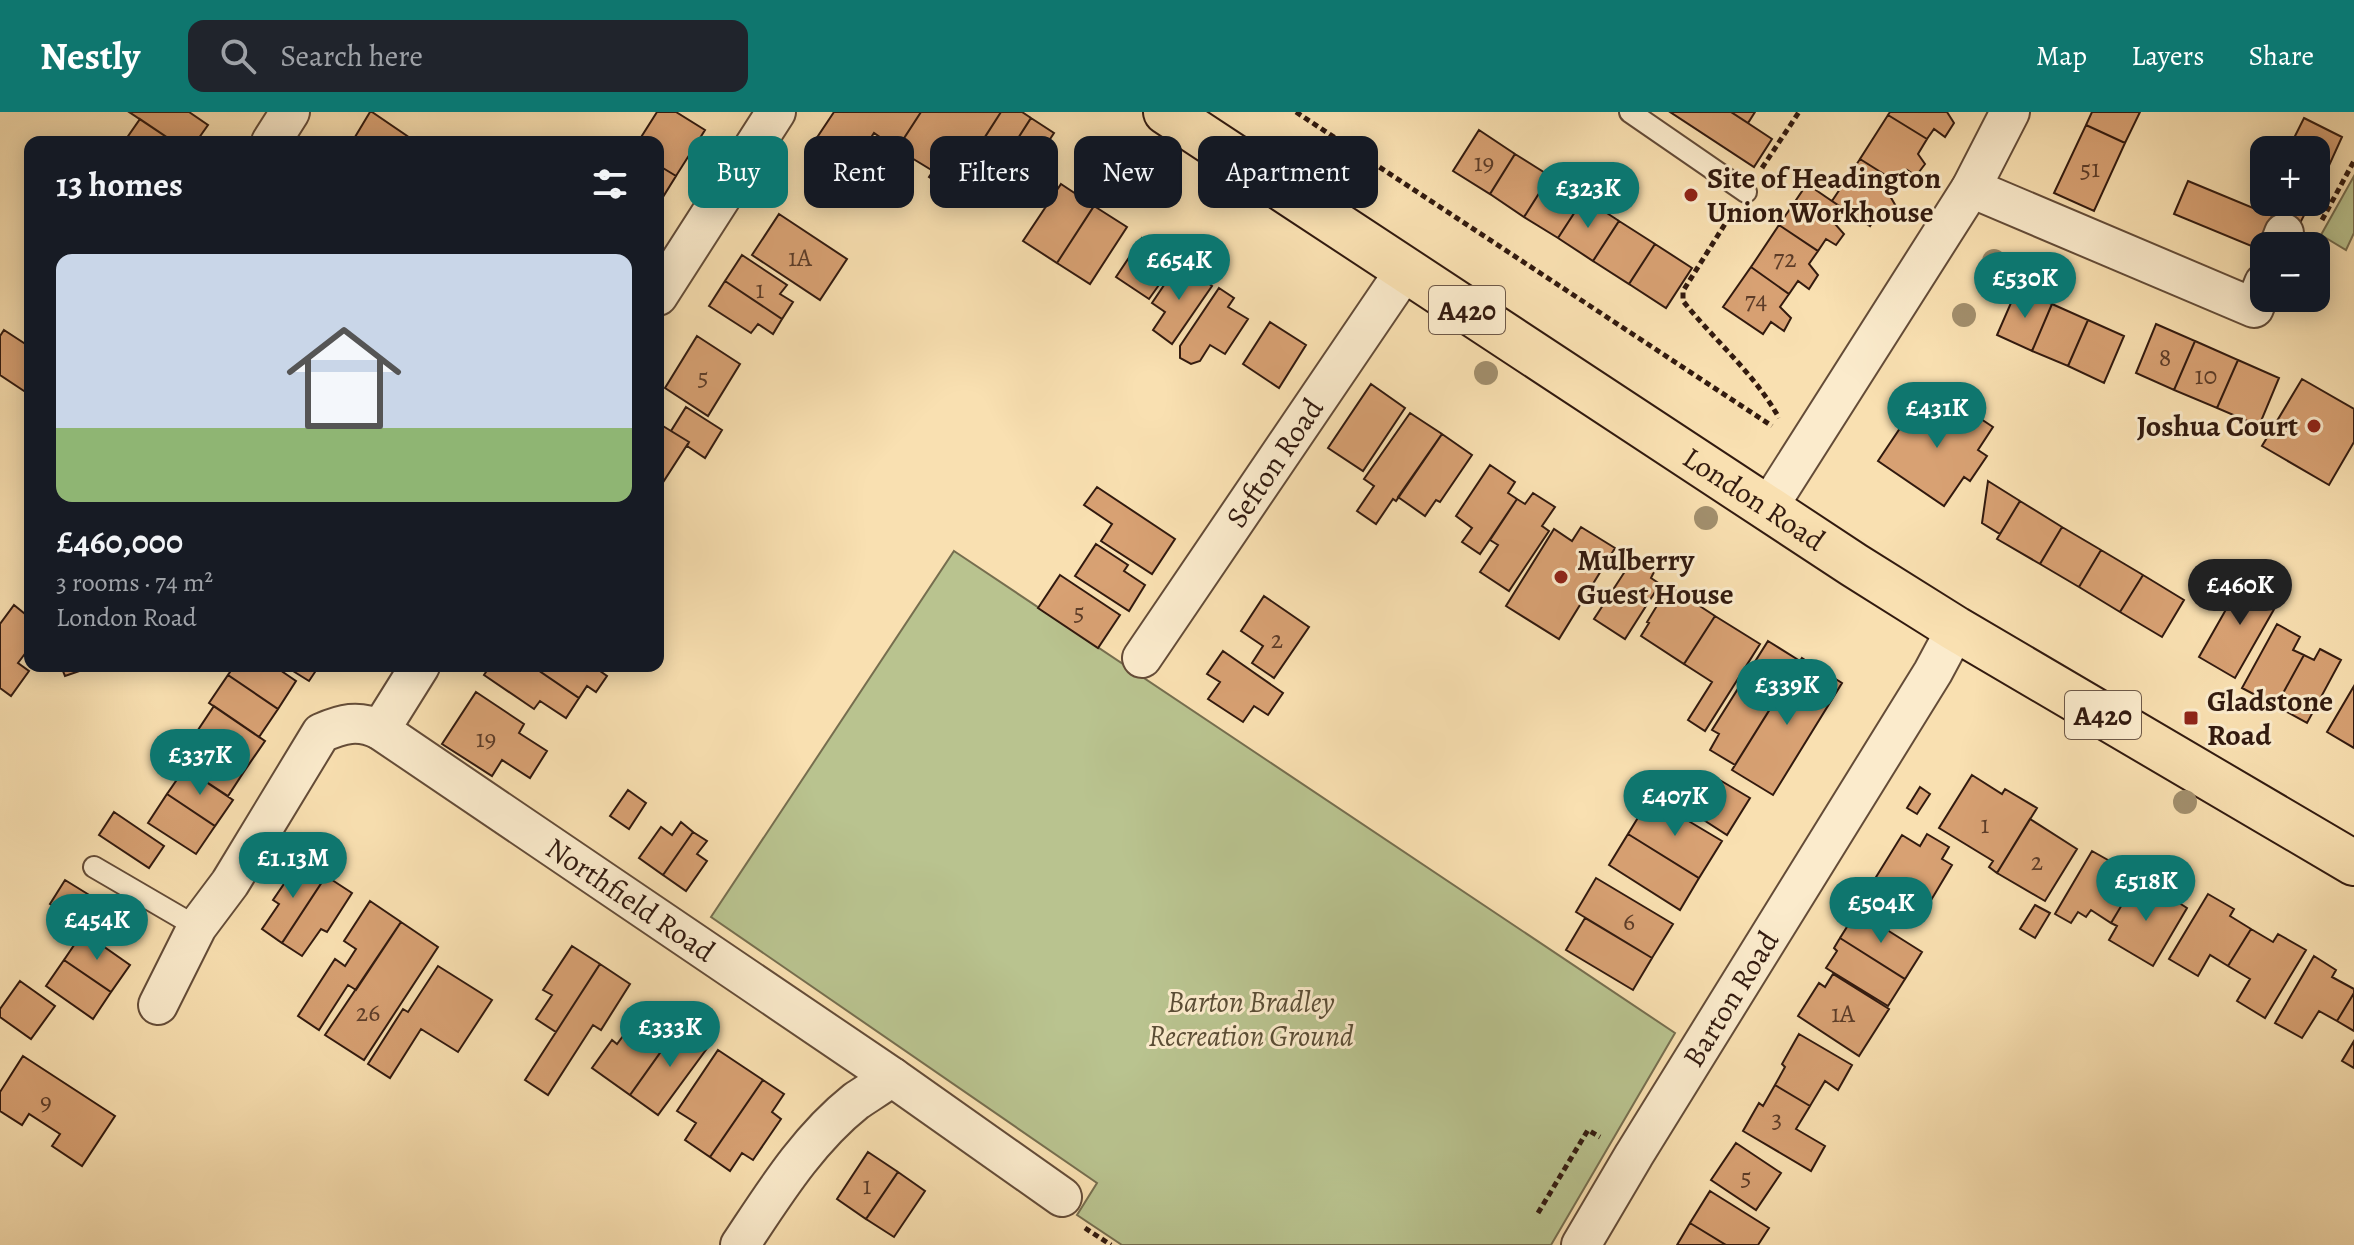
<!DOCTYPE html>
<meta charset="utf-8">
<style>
:root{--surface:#171b24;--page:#20242c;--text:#f1f3f6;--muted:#9ea1a6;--accent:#0f766e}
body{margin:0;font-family:Alegreya,serif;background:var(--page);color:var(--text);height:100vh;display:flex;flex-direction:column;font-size:30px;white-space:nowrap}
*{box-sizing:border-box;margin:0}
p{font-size:26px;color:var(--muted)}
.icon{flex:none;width:44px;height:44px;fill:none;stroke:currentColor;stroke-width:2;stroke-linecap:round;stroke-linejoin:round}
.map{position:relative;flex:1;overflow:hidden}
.details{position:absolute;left:24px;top:24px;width:640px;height:536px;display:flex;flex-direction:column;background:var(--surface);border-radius:16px;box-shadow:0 4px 20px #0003}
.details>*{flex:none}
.top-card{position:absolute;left:688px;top:24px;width:760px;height:72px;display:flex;gap:16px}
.buttons{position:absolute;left:2250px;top:24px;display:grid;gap:16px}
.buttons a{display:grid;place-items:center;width:80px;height:80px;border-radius:16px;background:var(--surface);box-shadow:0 4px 20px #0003;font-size:40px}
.price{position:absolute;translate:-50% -68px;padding:0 18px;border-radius:28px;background:var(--accent);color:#fff;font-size:26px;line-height:52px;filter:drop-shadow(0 2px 4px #0008)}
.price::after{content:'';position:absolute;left:50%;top:48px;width:24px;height:18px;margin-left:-12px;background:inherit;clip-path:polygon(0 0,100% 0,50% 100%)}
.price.on{background:#222;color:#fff}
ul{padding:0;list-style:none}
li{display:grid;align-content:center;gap:16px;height:424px;padding:0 32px}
li span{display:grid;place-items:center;height:248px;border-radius:16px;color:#555}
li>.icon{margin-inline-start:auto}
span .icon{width:144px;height:144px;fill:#fffc;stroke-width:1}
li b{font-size:34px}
h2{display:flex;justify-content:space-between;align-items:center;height:96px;padding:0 32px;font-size:34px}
.chip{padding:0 28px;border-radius:16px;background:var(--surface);box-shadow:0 4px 20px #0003;font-size:28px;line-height:72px}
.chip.on{background:var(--accent);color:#fff}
header{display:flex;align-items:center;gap:48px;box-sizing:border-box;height:112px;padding:0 40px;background:var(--accent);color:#fff}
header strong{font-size:38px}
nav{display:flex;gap:44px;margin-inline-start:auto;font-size:28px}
.search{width:560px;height:72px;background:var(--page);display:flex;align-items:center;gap:20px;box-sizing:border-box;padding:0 28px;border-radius:16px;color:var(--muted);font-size:30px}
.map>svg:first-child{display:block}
</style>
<header>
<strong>Nestly</strong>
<div class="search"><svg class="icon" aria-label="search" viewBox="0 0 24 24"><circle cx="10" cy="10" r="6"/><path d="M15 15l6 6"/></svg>Search here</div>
<nav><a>Map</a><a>Layers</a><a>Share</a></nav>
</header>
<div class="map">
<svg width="2354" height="1133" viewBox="0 0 2354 1133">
<rect width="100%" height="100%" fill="#f9e0b1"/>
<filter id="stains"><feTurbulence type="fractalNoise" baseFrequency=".0025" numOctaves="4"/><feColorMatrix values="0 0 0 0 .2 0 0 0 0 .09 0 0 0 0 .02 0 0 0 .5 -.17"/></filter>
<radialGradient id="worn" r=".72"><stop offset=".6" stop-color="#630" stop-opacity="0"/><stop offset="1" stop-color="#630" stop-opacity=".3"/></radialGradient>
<path fill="#b9c38f" stroke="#766e4f" stroke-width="2" d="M2354 64V121L2346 138 2321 123Z
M954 439 1675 921 1551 1133H1122L1077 1103 1097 1071 711 805Z"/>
<path fill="#d8a173" stroke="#321a0f" stroke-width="2" d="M129 0H189L208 13 196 30H174Z
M370 0H372L416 30H352Z
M657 0H676L705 18 676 64 658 53V30H638Z
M834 0H921L897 37 874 21 846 64 808 39Z
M921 0H1001L950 79 929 65 933 59 897 37Z
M1001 0H1022L1031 6 997 59 973 44Z
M1670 0H1731L1772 27 1754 55Z
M1731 0H1755L1748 11Z
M1890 0H1947L1954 11 1945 25 1934 17 1927 27 1888 3Z
M2092 0H2140L2125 31 2086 13Z
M1888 3 1927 27 1918 42 1925 52 1916 64 1907 58 1898 71 1860 47Z
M1031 6 1054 21 1019 74 997 59Z
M2304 6 2342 25 2322 69 2316 66V38H2288Z
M140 7 174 30H124Z
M2086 13 2125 31 2094 99 2054 81Z
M1479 18 1515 42 1490 82 1453 59Z
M1515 42 1550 64 1524 105 1490 82Z
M1860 47 1898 71 1890 84 1897 96 1890 107 1880 99 1870 114 1832 89Z
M658 53 676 64 658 93Z
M1550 64 1584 86 1558 126 1524 105Z
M2188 69 2275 105 2261 138 2174 102Z
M1061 72 1094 94 1057 151 1023 129Z
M1807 72 1845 98 1835 112 1844 122 1836 133 1826 127 1818 139 1779 113Z
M2264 83V90H2311L2299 113 2259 92Z
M1584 86 1619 109 1593 149 1558 126Z
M1094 94 1127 115 1090 172 1057 151Z
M779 102 847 147 820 188 752 143Z
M1619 109 1655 132 1629 172 1593 149Z
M1779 113 1818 139 1809 152 1818 163 1809 177 1798 169 1789 182 1751 155Z
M1142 126 1176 149 1149 187 1116 165Z
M1655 132 1692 156 1666 196 1629 172Z
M742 143 787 173 780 182 793 190 782 207 725 169Z
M1179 151 1212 174 1172 232 1153 218 1165 200 1152 191Z
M1751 155 1789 182 1780 195 1791 206 1784 219 1771 210 1763 222 1723 195Z
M725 169 782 207 773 222 758 212 751 221 709 194Z
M1219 176 1234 186 1228 195 1248 207 1225 242 1210 233 1200 249 1191 252 1180 246V234Z
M2017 177 2052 192 2032 239 1997 223Z
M2052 192 2088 208 2068 254 2032 239Z
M2088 208 2124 224 2104 271 2068 254Z
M1270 210 1306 233 1279 276 1243 252Z
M2156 212 2195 229 2174 278 2136 261Z
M4 218 30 235V283L0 263V224Z
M697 224 740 252 708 304 665 276Z
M2195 229 2238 248 2217 296 2174 278Z
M2238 248 2279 266 2259 314 2217 296Z
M2302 267 2354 297V330L2329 373 2262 334Z
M1371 272 1405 296 1363 359 1328 336Z
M1919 288 1949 308 1960 293 1993 315 1978 338 1987 344 1970 369 1964 365 1944 394 1878 349Z
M686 295 722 318 705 346 687 334 689 330 671 319Z
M1410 301 1442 322 1396 389 1393 387 1376 412 1357 399 1374 374 1364 367Z
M658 311 689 330 658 378Z
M1442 322 1472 343 1440 390 1436 388 1425 404 1398 385Z
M1490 353 1515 370 1508 381 1517 387 1480 442 1462 430 1472 416 1456 404Z
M1988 369 2020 389 2000 422 1982 411Z
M1097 375 1175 427 1152 462 1101 429 1112 412 1084 393Z
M1533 381 1555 395 1542 414 1549 419 1509 479 1480 460 1498 433 1490 428 1517 387 1525 392Z
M2020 389 2062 415 2040 452 1997 427Z
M1581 415 1615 436 1559 527 1506 494 1554 417 1572 429Z
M2062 415 2101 438 2079 475 2040 452Z
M1096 432 1128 453 1124 459 1145 473 1129 499 1075 464Z
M2101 438 2143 463 2120 500 2079 475Z
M1633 447 1654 460 1651 466 1660 472 1625 527 1594 507Z
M1060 463 1120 503 1098 536 1038 496Z
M2143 463 2184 488 2162 525 2120 500Z
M2245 464 2281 485 2235 566 2199 545Z
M1669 474 1715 504 1684 552 1641 524 1649 511 1647 510Z
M1264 484 1309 515 1274 566 1252 551 1263 534 1241 519Z
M14 493 30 506V535L18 551 29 559 11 584 0 576V512Z
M1715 504 1760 532 1705 619 1688 608 1712 570 1684 552Z
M2277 512 2300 525 2293 538 2304 543 2276 594 2242 576Z
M1768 529 1800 549 1735 653 1710 638 1719 622 1712 618Z
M2320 537 2341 548 2307 611 2276 594 2304 543 2314 548Z
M1223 539 1283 581 1268 603 1254 594 1243 610 1208 587 1220 570 1207 562Z
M1802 546 1842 571 1773 683 1732 658Z
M61 554H94L65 564Z
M234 554H274L296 569 278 597 228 563Z
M285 554H319L309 569Z
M490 554H532L579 586 566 606 540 589 534 597 484 563Z
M532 554H593L607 564 596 580 587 574 579 586Z
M228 563 278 597 259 625 209 591Z
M2354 574V636L2327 620Z
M476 580 524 612 519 621 547 639 530 666 502 648 492 664 442 632Z
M214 594 265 629 245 658 194 624Z
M194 624 245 658 228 684 176 650Z
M185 656 233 688 215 714 167 682Z
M1972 663 2002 682 2005 677 2037 696 1997 761 1989 755 1993 749 1939 716Z
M1718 667 1750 686 1727 723 1696 703Z
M1920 675 1930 682 1917 702 1907 696Z
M628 678 646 691 629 717 610 704Z
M167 682 215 714 196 742 148 711Z
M1650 686 1722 729 1699 766 1628 722Z
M114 700 164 734 149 756 99 723Z
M2030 707 2077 737 2045 789 1997 761Z
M681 710 693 720 663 763 639 746 661 715 672 723Z
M693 720 707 729 697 742 707 749 686 779 663 763Z
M1628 722 1699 766 1680 798 1609 753Z
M1927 722 1949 735 1942 747 1952 753 1924 800 1873 770 1902 723 1920 734Z
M2092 739 2115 752 2111 758 2135 771 2111 811 2091 798 2086 805 2078 800 2071 811 2055 802Z
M301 747 326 764 282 831 262 817 279 792 273 788Z
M326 764 352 781 327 820 321 817 302 844 282 831Z
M1596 766 1673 812 1652 846 1576 800Z
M65 768 120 802 104 826 50 792Z
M2135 771 2155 784 2159 778 2187 796 2153 854 2109 828 2117 814 2111 811Z
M2208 782 2234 797 2230 804 2251 817 2228 854 2210 843 2198 864 2169 847Z
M370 789 401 810 356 878 348 873 319 918 298 904 335 847 345 854 356 837 344 829Z
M2035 793 2050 801 2035 826 2020 817Z
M1857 799 1922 840 1905 867 1840 826Z
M1585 806 1652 846 1633 878 1566 838Z
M401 810 438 835 364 948 325 923Z
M2251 817 2273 830 2278 822 2306 838 2265 906 2237 889 2250 867 2228 854Z
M83 820 130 853 111 880 64 848Z
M1840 826 1905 867 1888 894 1826 856 1837 839 1834 836Z
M572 834 600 852 556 920 536 907 552 883 543 878Z
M2314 844 2336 858 2332 865 2354 877V881L2337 909 2319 899 2302 926 2275 911Z
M64 848 111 880 93 907 46 874Z
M600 852 630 872 601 918 593 913 548 983 525 968Z
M438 854 492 888 458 940 421 917 390 966 368 952 403 897 408 900Z
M1833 862 1889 897 1859 944 1798 904 1819 871 1825 875Z
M20 869 55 894 31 927 0 905V897Z
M2354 881V919L2337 909Z
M656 892 682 910 630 983 592 956 612 928 617 932 632 912 639 916Z
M682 910 711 931 658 1003 630 983Z
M1799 922 1852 953 1838 978 1825 969 1810 994 1775 973 1785 955 1782 952Z
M2354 929V956L2342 949Z
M718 938 763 968 710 1045 685 1028 696 1011 677 999Z
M23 944 115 1004 82 1054 52 1034 60 1022 29 1002 22 1013 0 999V980Z
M763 968 784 982 772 1000 781 1007 753 1048 742 1041 730 1059 710 1045Z
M1775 973 1810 994 1796 1017 1825 1034 1811 1059 1743 1019 1759 991 1763 994Z
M1736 1031 1781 1061 1756 1098 1711 1068Z
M868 1040 898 1060 866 1107 837 1087Z
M898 1060 925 1079 894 1125 866 1107Z
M1710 1079 1769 1116 1758 1133H1726L1690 1111Z
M1690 1111 1726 1133H1677Z"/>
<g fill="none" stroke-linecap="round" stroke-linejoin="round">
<defs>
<path id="lane" d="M1630 0 1746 80
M94 755 197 815"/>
<g id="street">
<path d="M271 30 290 0"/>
<path d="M1971 76 2254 196 2264 171"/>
<path d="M2279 134 2284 121"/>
<path d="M658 184 776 0"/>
<path d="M1767 397 1971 76 2010 0"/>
<path id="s1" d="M1142 546 1406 157"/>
<path id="s2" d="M420 554 380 618 892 965 1062 1085"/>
<path d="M158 893 197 815 230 771 321 621C342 612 358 607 380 618"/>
<path d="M740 1133C774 1082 807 1028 856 989 868 981 881 973 892 965"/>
<path id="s3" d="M1581 1133 1634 1043 1933 560 1956 517"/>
</g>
<g id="primary">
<path id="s4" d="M1166 0 1854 453 1956 517 2354 751"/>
</g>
</defs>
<use href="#lane" stroke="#644c38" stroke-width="24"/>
<use href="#street" stroke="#644c38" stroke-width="42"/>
<use href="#primary" stroke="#321a0f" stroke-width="48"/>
<path stroke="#321a0f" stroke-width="5" stroke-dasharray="6 4" stroke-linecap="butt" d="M1296 0 1772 314
M1762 56 1799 0
M1730 104 1683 179V189C1714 228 1755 262 1779 306
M2322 108 2354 49
M1538 1101 1588 1018 1600 1025
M1085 1116 1111 1133"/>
<use href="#lane" stroke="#fbebcc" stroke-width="20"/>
<use href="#street" stroke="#fbebcc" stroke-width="38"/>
<use href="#primary" stroke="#f9e0b1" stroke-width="44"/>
</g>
<g fill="#a28f6d">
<circle cx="1994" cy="149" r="12"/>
<circle cx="1964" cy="203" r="12"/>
<circle cx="1486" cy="261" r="12"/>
<circle cx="1706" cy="406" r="12"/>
<circle cx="2185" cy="690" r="12"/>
</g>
<g fill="#8f2418" stroke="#fbebcc" stroke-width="3">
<circle cx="1691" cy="83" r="8"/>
<circle cx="2314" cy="314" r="8"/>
<circle cx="1561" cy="465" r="8"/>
<rect x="2183" y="598" width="16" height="16" rx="4"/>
</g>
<g text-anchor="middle" stroke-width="6" stroke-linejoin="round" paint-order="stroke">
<g font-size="26" fill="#5c3c28">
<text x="1484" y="59">19</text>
<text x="2090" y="65">51</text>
<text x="800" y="154">1A</text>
<text x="1785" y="155">72</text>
<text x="760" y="186">1</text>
<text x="1756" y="197">74</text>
<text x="2165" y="254">8</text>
<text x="2206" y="272">10</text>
<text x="703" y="273">5</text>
<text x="1079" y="508">5</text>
<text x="1277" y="536">2</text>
<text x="486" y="635">19</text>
<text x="1985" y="721">1</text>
<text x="2037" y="758">2</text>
<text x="1629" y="818">6</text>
<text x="368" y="909">26</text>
<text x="1843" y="910">1A</text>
<text x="46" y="998">9</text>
<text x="1777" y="1015">3</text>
<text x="1746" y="1073">5</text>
<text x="867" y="1082">1</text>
</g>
<g fill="#fbebcc" stroke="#6e5948" stroke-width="2">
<rect x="1429" y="174" width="76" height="48" rx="6"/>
<rect x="2065" y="579" width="76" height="48" rx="6"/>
</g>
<g font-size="28" font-weight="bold" fill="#321a0f">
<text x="1467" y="208">A420</text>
<text x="2103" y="613">A420</text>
</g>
<g font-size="30" font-weight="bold" fill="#321a0f" stroke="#fbebcc" text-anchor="start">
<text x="1707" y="76">Site of Headington<tspan x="1707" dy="34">Union Workhouse</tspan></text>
<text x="2298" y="324" text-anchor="end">Joshua Court</text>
<text x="1577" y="458">Mulberry<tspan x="1577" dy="34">Guest House</tspan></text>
<text x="2207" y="599">Gladstone<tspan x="2207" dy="34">Road</tspan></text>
</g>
<g font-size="30" fill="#321a0f" stroke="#fbebcc">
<text dy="10" stroke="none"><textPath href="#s1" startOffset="236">Sefton Road</textPath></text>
<text dy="10" stroke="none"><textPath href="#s4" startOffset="704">London Road</textPath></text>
<text dy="10" stroke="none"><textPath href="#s2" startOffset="378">Northfield Road</textPath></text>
<text dy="10" stroke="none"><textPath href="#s3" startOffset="288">Barton Road</textPath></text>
</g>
<g font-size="30" font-style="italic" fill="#5a4d35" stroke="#fbebcc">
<text x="1251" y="900">Barton Bradley<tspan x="1251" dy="34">Recreation Ground</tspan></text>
</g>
</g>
<rect width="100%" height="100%" filter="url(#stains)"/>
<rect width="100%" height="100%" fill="url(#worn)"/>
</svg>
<div class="buttons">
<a>+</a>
<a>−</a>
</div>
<b class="price" style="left:1588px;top:118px">£323K</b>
<b class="price" style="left:1179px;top:190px">£654K</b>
<b class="price" style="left:2025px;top:208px">£530K</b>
<b class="price" style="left:1937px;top:338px">£431K</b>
<b class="price on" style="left:2240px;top:515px">£460K</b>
<b class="price" style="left:1787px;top:615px">£339K</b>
<b class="price" style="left:200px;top:685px">£337K</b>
<b class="price" style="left:1675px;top:726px">£407K</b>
<b class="price" style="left:293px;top:788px">£1.13M</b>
<b class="price" style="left:2146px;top:811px">£518K</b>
<b class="price" style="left:1881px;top:833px">£504K</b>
<b class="price" style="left:97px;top:850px">£454K</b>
<b class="price" style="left:670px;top:957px">£333K</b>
<div class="top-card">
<a class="chip on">Buy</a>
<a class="chip">Rent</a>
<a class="chip">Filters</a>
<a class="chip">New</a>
<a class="chip">Apartment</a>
</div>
<section class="details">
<h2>13 homes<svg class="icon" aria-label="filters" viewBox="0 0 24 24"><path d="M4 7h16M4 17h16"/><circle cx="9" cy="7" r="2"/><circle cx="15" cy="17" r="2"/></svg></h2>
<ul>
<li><span style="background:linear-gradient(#c9d6e8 70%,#8fb573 0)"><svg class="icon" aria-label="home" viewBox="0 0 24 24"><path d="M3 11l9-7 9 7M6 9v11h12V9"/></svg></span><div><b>£460,000</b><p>3 rooms · 74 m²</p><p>London Road</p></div></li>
</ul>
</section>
</div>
